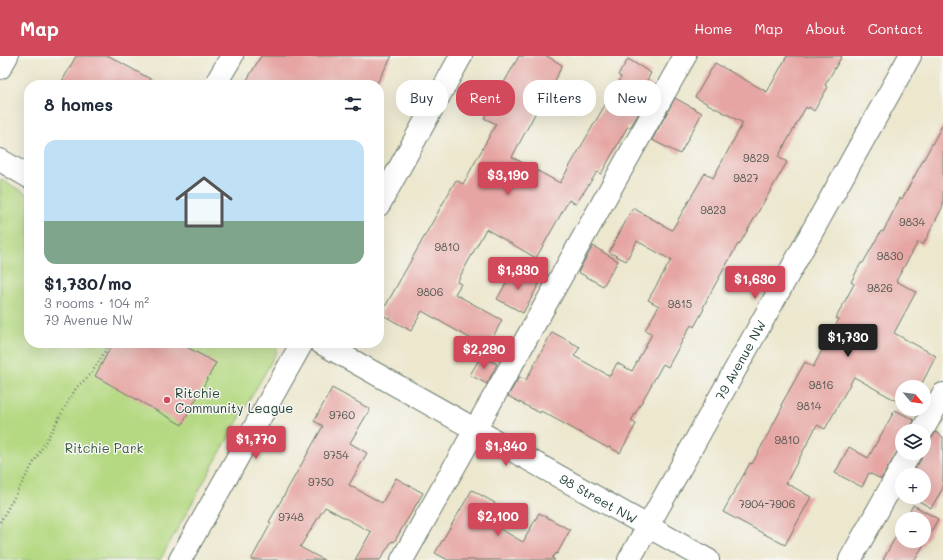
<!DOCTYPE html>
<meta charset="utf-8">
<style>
:root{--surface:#fff;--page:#f2f2f3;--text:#1f2937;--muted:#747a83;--accent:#d1495b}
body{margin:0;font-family:Mali,sans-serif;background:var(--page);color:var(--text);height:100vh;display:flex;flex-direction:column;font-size:15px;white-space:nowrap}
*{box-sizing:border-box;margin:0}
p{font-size:13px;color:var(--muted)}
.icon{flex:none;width:22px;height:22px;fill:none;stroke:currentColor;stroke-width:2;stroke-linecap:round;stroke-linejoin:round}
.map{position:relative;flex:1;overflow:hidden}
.sheet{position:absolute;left:24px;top:24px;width:360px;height:268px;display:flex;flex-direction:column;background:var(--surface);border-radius:16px;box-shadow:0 4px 16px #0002}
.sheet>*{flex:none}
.guide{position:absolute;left:396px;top:24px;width:380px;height:36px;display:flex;gap:8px}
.needle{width:26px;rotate:119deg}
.tools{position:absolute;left:895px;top:324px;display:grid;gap:8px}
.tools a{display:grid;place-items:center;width:36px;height:36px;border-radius:50%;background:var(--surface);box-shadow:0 4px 16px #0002;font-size:20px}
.price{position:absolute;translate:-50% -34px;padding:0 9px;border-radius:4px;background:var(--accent);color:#fff;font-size:13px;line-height:26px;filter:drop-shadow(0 1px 2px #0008)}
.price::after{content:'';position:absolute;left:50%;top:24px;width:12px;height:9px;margin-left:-6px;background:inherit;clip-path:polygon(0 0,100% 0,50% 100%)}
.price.active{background:#222;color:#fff}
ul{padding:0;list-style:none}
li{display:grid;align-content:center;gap:8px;height:212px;padding:0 20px}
li span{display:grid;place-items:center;height:124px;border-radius:12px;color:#555}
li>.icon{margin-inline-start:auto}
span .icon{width:72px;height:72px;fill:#fffc;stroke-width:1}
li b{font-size:17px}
h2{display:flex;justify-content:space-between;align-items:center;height:48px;padding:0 20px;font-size:17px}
.chip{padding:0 14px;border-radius:16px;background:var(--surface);box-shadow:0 4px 16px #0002;font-size:14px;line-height:36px}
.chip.active{background:var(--accent);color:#fff}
header{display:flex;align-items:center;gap:24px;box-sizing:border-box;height:56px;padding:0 20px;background:var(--accent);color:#fff}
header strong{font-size:19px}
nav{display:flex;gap:22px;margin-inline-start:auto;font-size:14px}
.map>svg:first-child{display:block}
</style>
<header>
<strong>Map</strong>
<nav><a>Home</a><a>Map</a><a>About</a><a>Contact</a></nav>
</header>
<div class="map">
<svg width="943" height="504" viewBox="0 0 943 504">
<rect width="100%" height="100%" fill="#f6f6f2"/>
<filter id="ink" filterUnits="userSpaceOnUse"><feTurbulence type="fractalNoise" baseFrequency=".025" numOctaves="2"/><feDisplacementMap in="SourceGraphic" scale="8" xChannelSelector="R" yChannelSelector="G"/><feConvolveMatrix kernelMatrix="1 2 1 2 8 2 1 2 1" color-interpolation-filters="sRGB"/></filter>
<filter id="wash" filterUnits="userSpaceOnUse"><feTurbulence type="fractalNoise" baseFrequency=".012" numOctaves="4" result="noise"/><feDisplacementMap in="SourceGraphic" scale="16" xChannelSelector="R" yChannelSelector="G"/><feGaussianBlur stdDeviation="0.9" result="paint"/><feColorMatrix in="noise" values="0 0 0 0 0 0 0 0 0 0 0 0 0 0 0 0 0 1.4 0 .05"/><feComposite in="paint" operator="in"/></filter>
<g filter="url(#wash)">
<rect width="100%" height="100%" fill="#ece7cd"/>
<path fill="#b5d982" stroke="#6a8b5b" d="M0 123 29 139V287H277L276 297 160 504H0Z"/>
<g id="blocks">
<path fill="#e6a5a2" d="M76 0H109L161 29H60Z
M261 0H392L376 29H244Z
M519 0H547L562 9 554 27 552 26 512 101 560 127 621 21 618 19 628 3 651 17 646 26 654 31 630 72 628 70 601 118 597 116 576 148 569 144 536 202 486 173 457 226 461 228 455 238 502 264 487 292 422 255 411 275 381 258 456 124 463 128 496 68 484 62Z
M787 0H842L825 29 828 31 814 55 809 51 808 53 806 51 778 101 787 106 739 189 738 188 707 243 703 252 704 253 694 271 691 269 668 311 663 308 631 365 636 368 620 397 609 391 608 392 541 355 540 357 508 340 519 321 526 324 552 276 580 291 574 300 610 320 617 307 632 315 652 278 645 274 659 250 648 244 671 204 637 185 626 205 609 196 633 152 672 174 705 117 713 122 743 67 695 41 715 7 767 36Z
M675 42 702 57 680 98 652 84Z
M943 68V150L923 189 918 186 896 225 916 236 894 277 936 300 920 331H902V348L854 321 825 373 817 369 786 427 811 441 785 489 723 456 750 407 752 408 783 350 781 349 805 306 813 311 839 263 836 262 854 228 851 226 861 207H863L881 175 883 176 900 142 902 143Z
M593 190 618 205 603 230 578 216Z
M514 213 539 228 523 257 497 243Z
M113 287H183L185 290 216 307 182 369 95 320Z
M481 300 497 308 487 328 470 319Z
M332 332 370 353 350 387 367 397 349 429 382 447 396 422 423 437 394 486 392 485 380 504H355L371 476 325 451 300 491 324 504H251L271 467 269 466 323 370 314 365Z
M895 354 914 364 910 375H902V388L881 423 869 417 862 431 835 417 849 391 868 402Z
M936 376 943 381V432L931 452 912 441H924V419H912L921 403 922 397H924V387L929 386Z
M472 434 495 447 486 463 502 474 523 486 539 457 570 474 557 498 556 497 552 502 555 504H448L435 497Z
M913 449 938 463 915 504H883L902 469V485H924V463H906Z"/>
</g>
</g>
<g filter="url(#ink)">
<use href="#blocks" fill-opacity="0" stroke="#67786a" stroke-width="1"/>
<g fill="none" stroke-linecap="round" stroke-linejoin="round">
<defs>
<g id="minor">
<path d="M0 12 7 0"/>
<path d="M215 29 232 0"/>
<path d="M0 104 29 121"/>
<path d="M379 149 461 0"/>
<path id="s1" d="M321 287 708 504"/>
<path d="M922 375 943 338"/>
<path d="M180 504 302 287"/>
<path d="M402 504 685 0"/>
<path id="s2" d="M629 504 910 0"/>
<path d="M850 504 910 397"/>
</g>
</defs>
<use href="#minor" stroke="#67786a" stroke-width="24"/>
<path stroke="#67786a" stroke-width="2.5" stroke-dasharray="1 3" stroke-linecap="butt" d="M0 466 76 332 91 318 110 287"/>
<use href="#minor" stroke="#fff" stroke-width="22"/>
</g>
</g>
<circle fill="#d1495b" stroke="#f6f6f2" stroke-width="1.5" cx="167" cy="344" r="4"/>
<g text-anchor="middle" stroke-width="3" stroke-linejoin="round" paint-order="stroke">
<g font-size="11" fill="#515750">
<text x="756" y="106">9829</text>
<text x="746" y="126">9827</text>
<text x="713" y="158">9823</text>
<text x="912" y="170">9834</text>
<text x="447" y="195">9810</text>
<text x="890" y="204">9830</text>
<text x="880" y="236">9826</text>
<text x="430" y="240">9806</text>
<text x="680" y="252">9815</text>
<text x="821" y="333">9816</text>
<text x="809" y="354">9814</text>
<text x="342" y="363">9760</text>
<text x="787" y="388">9810</text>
<text x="336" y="403">9754</text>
<text x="321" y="430">9750</text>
<text x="767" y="452">7904-7906</text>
<text x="291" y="465">9748</text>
</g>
<g font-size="13" fill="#1f3d34" stroke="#f6f6f2">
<text dy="5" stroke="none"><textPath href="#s2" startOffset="229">79 Avenue NW</textPath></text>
<text dy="5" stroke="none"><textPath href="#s1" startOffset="318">98 Street NW</textPath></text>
</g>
<g font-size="13" fill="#1f3d34" stroke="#f6f6f2" text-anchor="start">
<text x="175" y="342">Ritchie<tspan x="175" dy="15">Community League</tspan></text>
</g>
<g font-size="13" fill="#3d5c44" stroke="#f6f6f2">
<text x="104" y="397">Ritchie Park</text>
</g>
</g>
</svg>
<div class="tools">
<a><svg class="needle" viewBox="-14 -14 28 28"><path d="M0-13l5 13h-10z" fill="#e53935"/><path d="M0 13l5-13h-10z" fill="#747a83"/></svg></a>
<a><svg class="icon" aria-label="layers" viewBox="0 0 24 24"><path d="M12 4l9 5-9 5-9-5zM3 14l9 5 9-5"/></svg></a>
<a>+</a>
<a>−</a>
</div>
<b class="price" style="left:508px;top:140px">$3,190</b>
<b class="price" style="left:518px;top:235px">$1,330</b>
<b class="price" style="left:755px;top:244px">$1,630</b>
<b class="price active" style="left:848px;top:302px">$1,730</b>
<b class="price" style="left:484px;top:314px">$2,290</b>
<b class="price" style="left:256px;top:404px">$1,770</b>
<b class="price" style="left:506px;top:411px">$1,340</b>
<b class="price" style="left:498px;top:481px">$2,100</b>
<div class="guide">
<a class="chip">Buy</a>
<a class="chip active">Rent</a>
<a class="chip">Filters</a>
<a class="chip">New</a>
</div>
<section class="sheet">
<h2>8 homes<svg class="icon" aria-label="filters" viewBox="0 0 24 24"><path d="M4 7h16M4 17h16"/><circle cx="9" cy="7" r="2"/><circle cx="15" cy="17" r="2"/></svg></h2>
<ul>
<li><span style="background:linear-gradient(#bfe0f5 65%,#7fa58c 0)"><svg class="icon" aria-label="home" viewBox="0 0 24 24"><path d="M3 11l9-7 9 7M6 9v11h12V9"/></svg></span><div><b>$1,730/mo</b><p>3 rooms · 104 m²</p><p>79 Avenue NW</p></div></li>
</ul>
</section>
</div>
